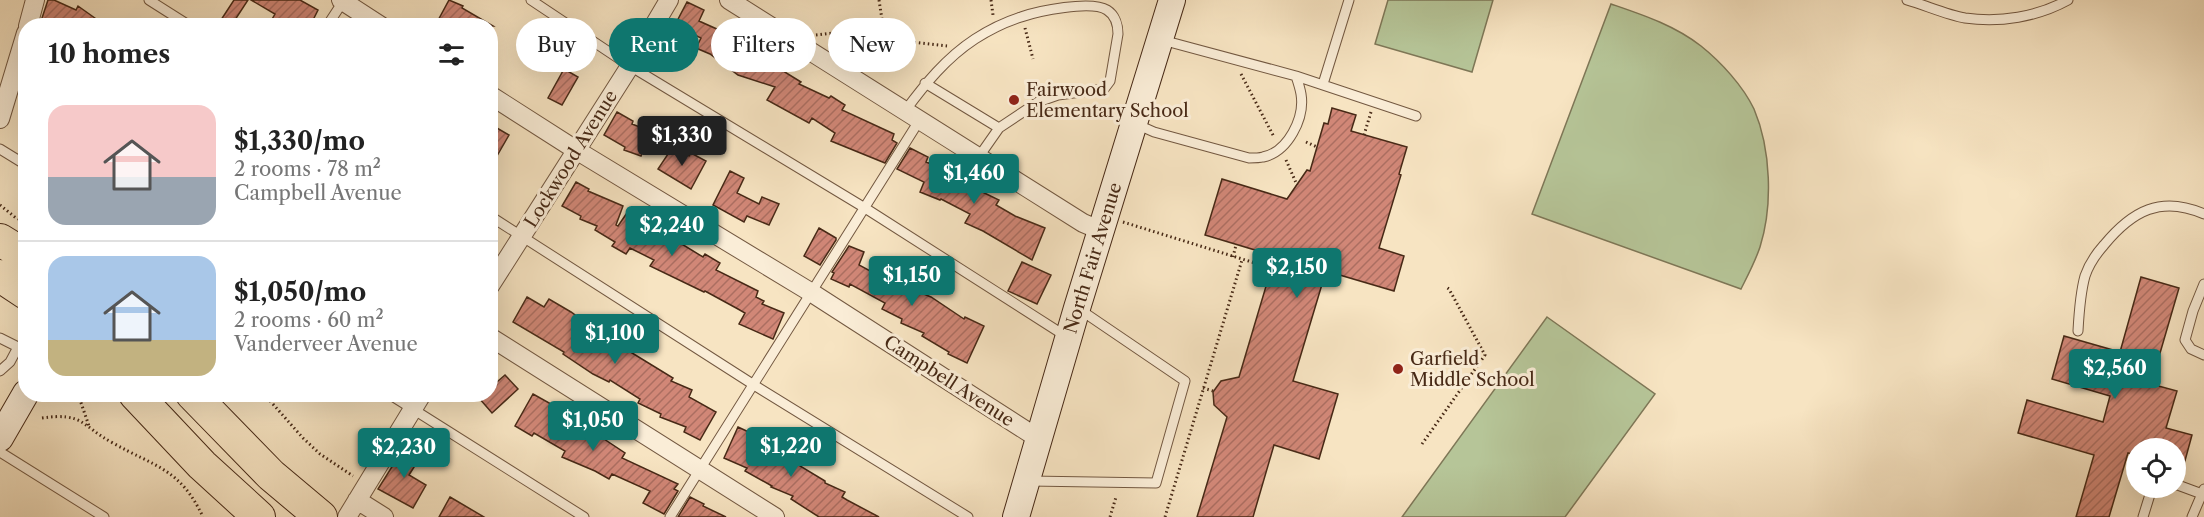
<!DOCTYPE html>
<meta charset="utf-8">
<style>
:root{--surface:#fff;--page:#f2f2f2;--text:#222;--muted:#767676;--line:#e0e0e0;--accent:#0f766e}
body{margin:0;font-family:"Libre Caslon Text",serif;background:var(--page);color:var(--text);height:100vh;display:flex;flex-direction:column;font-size:22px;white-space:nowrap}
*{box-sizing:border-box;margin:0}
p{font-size:20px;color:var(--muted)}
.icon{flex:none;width:33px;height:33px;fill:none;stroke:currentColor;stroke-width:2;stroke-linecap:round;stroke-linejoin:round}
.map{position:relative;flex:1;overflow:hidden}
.drawer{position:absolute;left:18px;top:18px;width:480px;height:384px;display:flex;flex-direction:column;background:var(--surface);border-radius:24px;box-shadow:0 6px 24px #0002}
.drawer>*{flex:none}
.guide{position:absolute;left:516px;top:18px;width:570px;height:54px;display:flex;gap:12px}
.fabs{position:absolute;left:2126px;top:438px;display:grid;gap:12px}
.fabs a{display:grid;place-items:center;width:60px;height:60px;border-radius:50%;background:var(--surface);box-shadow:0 6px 24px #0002;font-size:30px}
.price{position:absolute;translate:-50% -51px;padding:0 14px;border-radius:6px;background:var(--accent);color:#fff;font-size:20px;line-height:39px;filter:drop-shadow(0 2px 3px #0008)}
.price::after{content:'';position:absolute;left:50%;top:36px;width:18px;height:14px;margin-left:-9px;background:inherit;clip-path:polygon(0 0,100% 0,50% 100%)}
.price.selected{background:#222;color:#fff}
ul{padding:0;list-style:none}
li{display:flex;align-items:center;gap:18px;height:150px;padding:0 30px}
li+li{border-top:2px solid var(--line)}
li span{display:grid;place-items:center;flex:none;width:168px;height:120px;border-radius:18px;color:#555}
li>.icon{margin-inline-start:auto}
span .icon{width:72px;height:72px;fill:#fffc;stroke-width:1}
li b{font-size:26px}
h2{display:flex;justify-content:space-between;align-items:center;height:72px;padding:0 30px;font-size:26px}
.chip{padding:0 21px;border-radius:27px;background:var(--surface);box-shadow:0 6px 24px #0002;font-size:21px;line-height:54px}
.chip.selected{background:var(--accent);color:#fff}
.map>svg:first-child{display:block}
</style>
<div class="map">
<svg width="2204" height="517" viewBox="0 0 2204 517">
<defs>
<pattern id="building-hatch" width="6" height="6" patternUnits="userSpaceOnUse" patternTransform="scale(1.5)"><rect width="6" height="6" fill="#d18777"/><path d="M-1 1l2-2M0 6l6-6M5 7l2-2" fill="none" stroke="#ab6e61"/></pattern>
</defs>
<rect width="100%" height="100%" fill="#f7e4c2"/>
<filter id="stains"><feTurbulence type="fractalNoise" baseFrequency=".00333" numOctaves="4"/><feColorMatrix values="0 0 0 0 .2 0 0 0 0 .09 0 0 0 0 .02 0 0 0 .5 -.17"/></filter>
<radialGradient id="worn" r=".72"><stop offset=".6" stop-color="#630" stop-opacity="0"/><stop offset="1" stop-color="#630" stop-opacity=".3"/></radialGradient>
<path fill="#b6c598" stroke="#7e7757" stroke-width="1.5" d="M1388 0H1493L1472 72 1375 44Z
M1611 4C1643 15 1674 25 1701 46 1721 62 1743 86 1754 109 1771 149 1773 206 1760 247 1755 262 1748 275 1741 289L1532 214Z
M1547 317 1655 394 1565 517H1402Z"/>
<path fill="url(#building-hatch)" stroke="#472916" stroke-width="1.5" d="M48 0H54L76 10 78 6 106 26H59L42 18Z
M234 0H248L231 26H217Z
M251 0H300L318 10 310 26H279L271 21 275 14Z
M449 0 463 6 462 8 493 26H435Z
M687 2 704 10 699 21 728 34 749 50 772 57 770 63 801 82 799 84 829 98 831 96 845 105 842 110 894 134 892 140 897 143 885 163 831 141 835 133 812 118 809 123 767 100 775 87 738 75 710 54 696 48 701 38 675 25Z
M564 69 578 77 562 105 548 98Z
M1332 108 1356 115 1351 131 1407 147 1399 174 1401 175 1379 248 1404 256 1394 291 1326 271 1293 381 1338 394 1319 459 1274 445 1253 517H1197L1227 417 1214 405 1213 392 1221 381 1239 377 1275 256 1205 235 1222 179 1287 199 1307 170 1310 171 1324 123 1328 124Z
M617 112 633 121 632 124 650 131 641 156 624 150 625 147 604 135Z
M490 124 509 135 490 168Z
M674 145 689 156 691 153 706 161 691 189 658 169Z
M910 148 928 157 926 162 952 172 972 187 999 200 996 205 1015 216 1045 228 1032 260 983 231 965 223 970 214 941 199 940 200 920 192 924 182 897 169Z
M730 171 744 178 737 193 759 204 762 197 779 204 769 225 747 216 744 222 713 205Z
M576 182 589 189 588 191 623 206 616 225 618 226 629 210 635 212 648 220 647 222 682 240 680 243 703 257 705 254 720 263 716 270 758 291 756 297 764 301 762 304 784 313 773 339 739 324 745 313 738 309 705 291 704 292 650 266 654 260 630 248 626 254 612 246 615 242 595 230 597 226 580 219 581 216 562 206Z
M819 228 836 238V240L820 265 804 256Z
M849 246 864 252 859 265 894 284 897 279 908 284 907 287 931 297 964 319 965 317 984 326 967 363 948 354 949 352 922 336 924 333 901 323 902 319 882 309 885 303 850 284 849 287 831 279 834 273 832 272Z
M1022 262 1051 275 1037 304 1008 291Z
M2141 277 2179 288 2151 384 2177 391 2166 428 2192 435 2180 479 2175 477V448H2136V455L2128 453 2109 517H2076L2094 455 2018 433 2027 400 2103 422 2110 396 2052 379 2064 336 2120 352Z
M527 297 544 307 549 299 571 312 602 335 600 337 624 348 673 378 671 381 692 390 689 397 716 412 700 440 684 432 686 427 660 417 661 414 638 403 640 399 610 380 609 382 593 374 563 354 564 352 513 322Z
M505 375 518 389 492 413 479 398 483 394H490V388Z
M533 394 551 404 549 407 569 420 599 432 598 435 625 453 622 458 678 484 674 489 678 491 664 514 643 503 650 491 612 474 609 479 595 471 562 457 565 451 534 433 532 436 515 426Z
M738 427 755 435 754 438 784 455 785 453 802 459 800 466 825 481V483L845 492 842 497 847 500 879 517H819L791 499 793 496 771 487 772 486 745 471 747 468 724 458Z
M405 446 421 456 409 475 426 485 413 508 378 489Z
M450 497 484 517H439Z
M690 497 704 504 703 506 726 517H678Z"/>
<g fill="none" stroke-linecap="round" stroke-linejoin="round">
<defs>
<path id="lane" d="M149 0 190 26
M531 0 630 66 865 208 1067 337
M1907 0C1925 5 1947 15 1965 18 2000 23 2037 17 2068 0
M327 26 344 0
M1162 40 1296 76 1416 116
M925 83 999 128
M1323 84 1349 0
M905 111C925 84 946 58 975 39 989 30 1005 22 1021 17 1038 11 1091 0 1107 10 1115 15 1118 25 1118 34L1110 81 1104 89 1058 95 1038 102 999 128 978 158
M1136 124 1154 132 1249 158C1253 158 1259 158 1263 157 1288 152 1305 118 1301 94 1300 88 1298 82 1296 76
M0 149 26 165
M490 216 754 385 968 517
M2204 284 2193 311 2185 340 2191 349 2204 355
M2078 331C2079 313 2080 294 2085 276 2089 264 2096 254 2104 245 2132 211 2161 195 2204 214
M0 338 26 351
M0 371 10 362 18 347
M389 394 584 517
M0 452 104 517
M1030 481 1156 483 1185 381 1079 309
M2175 484 2202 494
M670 517 919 121
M2143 517 2152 488
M2192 517 2204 489"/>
<path id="street" d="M341 0 381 26
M729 0 1083 223 1102 231
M28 26 35 0
M490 95 576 150 812 293 1039 439
M0 119 26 33
M490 286 630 66 669 0
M490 337 775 517
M357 500 384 517
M347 517 422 394"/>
<path id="secondary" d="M0 438 26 393
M1016 517 1077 308 1172 0"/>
<path id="highway" d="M0 240 26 256
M0 276 26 293
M135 394 202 465 259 517
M192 394 271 475 321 517"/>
</defs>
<use href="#lane" stroke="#735841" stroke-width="11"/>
<use href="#street" stroke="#735841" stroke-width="20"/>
<use href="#secondary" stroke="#472916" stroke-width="28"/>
<use href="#highway" stroke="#472916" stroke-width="34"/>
<path stroke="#472916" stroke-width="3" stroke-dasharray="1.5 3" stroke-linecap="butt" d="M879 0 885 39
M991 0 993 15
M1025 28 1033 59
M816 35 833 33 947 46
M1241 74 1274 137
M1364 135 1371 112
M1306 142 1317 147
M1286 160 1297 185
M0 205 16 218 26 222
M1123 222 1284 272
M1233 257 1236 245
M1203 388 1213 391
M78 394 89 426
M264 394 303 438 320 454 353 476
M42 418C84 412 81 426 113 443 155 467 180 468 203 517
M1422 444 1485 355 1449 289 1446 287
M1110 517 1116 497
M1165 517 1242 260"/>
<use href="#lane" stroke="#faedd7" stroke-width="9"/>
<use href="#street" stroke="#faedd7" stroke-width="18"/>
<use href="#secondary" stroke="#faedd7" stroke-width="26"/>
<use href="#highway" stroke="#f7e4c2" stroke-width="32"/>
</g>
<g fill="#8f2418" stroke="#faedd7" stroke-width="2">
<circle cx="1014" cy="100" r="6"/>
<circle cx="1398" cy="369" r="6"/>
</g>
<g text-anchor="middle" stroke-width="6" stroke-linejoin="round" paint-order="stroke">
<g font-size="18" fill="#472916" stroke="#faedd7" text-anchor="start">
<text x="1026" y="96">Fairwood<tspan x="1026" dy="21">Elementary School</tspan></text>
<text x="1410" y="365">Garfield<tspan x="1410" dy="21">Middle School</tspan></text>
</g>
<g font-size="18" fill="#472916" stroke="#faedd7">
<text transform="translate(571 159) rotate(-58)" y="6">Lockwood Avenue</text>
<text transform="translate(1093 258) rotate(-73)" y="6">North Fair Avenue</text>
<text transform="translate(949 381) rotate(33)" y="6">Campbell Avenue</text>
</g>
</g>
<rect width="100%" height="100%" filter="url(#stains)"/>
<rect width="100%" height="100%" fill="url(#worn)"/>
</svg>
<div class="fabs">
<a><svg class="icon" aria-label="locate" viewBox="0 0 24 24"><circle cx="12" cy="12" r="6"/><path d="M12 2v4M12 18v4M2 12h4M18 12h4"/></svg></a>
</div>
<b class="price selected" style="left:682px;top:167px">$1,330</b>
<b class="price" style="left:974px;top:205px">$1,460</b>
<b class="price" style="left:672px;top:257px">$2,240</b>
<b class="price" style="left:1297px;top:299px">$2,150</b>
<b class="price" style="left:912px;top:307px">$1,150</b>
<b class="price" style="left:615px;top:365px">$1,100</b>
<b class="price" style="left:2115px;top:400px">$2,560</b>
<b class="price" style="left:593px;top:452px">$1,050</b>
<b class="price" style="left:791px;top:478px">$1,220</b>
<b class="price" style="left:404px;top:479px">$2,230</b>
<div class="guide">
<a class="chip">Buy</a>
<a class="chip selected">Rent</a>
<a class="chip">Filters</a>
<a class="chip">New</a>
</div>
<section class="drawer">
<h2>10 homes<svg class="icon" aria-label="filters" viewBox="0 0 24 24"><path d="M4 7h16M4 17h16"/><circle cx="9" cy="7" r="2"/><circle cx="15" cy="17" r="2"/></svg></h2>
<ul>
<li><span style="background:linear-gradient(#f6c9c9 60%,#9aa5b1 0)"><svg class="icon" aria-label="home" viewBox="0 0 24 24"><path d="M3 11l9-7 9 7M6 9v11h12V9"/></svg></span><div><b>$1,330/mo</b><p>2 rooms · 78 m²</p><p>Campbell Avenue</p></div></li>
<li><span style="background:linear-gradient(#a9c7e8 70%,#c2b280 0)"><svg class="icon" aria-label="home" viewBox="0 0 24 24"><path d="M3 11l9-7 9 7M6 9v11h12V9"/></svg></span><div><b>$1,050/mo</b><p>2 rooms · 60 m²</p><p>Vanderveer Avenue</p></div></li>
</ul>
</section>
</div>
